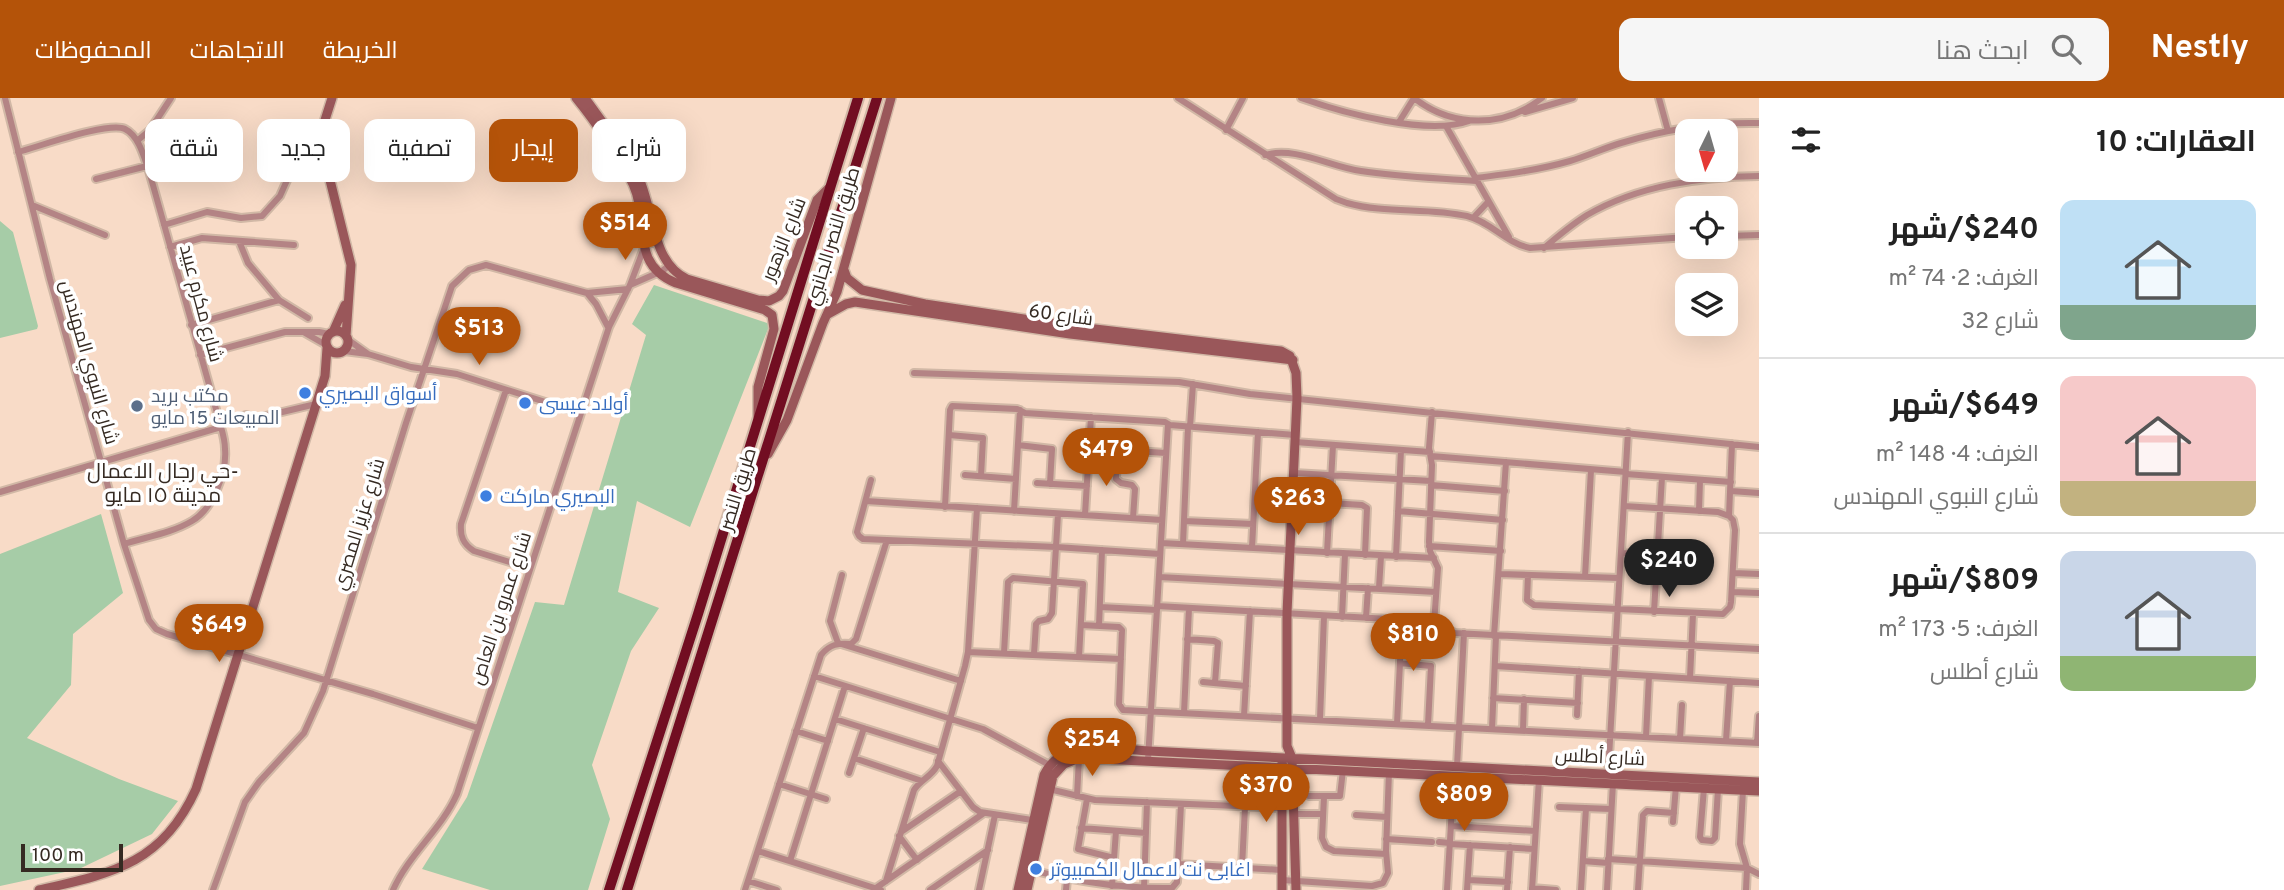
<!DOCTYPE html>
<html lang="ar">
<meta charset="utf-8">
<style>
:root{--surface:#fff;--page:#f6f6f6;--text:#222;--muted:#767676;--line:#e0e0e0;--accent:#b45309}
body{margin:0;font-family:Overpass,Cairo,sans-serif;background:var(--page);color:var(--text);direction:rtl;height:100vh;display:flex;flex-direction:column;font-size:26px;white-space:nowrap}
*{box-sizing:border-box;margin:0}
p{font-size:23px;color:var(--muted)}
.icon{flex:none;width:38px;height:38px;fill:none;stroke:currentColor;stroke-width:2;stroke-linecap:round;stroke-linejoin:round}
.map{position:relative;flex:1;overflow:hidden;direction:ltr}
.details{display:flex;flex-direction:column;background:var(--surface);width:525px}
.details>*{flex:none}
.guide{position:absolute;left:21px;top:21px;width:665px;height:63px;direction:rtl;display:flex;gap:14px}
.needle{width:46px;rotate:185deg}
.controls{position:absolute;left:1675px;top:21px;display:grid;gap:14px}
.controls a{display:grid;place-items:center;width:63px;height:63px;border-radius:14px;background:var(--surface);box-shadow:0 7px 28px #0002;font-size:35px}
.scale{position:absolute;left:21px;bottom:18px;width:102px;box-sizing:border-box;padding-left:7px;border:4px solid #352a22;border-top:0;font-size:19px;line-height:24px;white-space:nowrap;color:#352a22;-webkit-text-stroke:5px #fff;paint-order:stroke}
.price{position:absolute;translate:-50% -60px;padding:0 16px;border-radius:24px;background:var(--accent);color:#fff;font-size:23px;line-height:46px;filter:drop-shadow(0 2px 4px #0008)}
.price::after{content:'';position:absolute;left:50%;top:42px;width:21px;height:16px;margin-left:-10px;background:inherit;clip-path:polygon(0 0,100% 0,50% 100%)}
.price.on{background:#222;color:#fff}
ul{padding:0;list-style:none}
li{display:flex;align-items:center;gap:21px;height:175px;padding:0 28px}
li+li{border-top:2px solid var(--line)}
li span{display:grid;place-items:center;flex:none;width:196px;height:140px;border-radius:14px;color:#555}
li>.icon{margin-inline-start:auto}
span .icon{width:84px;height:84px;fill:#fffc;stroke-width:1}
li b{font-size:30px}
h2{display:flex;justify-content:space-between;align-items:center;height:84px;padding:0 28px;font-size:30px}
.pill{padding:0 24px;border-radius:14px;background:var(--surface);box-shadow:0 7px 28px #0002;font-size:24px;line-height:63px}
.pill.on{background:var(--accent);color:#fff}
header{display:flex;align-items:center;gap:42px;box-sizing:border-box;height:98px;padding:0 35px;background:var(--accent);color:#fff}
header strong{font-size:33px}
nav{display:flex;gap:38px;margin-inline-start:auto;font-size:24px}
.search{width:490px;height:63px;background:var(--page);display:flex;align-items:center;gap:18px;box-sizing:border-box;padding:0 24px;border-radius:14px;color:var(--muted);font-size:26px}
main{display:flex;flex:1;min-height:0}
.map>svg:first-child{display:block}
</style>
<header>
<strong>Nestly</strong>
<div class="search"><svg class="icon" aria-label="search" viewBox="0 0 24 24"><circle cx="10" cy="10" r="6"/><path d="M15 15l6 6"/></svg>ابحث هنا</div>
<nav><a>الخريطة</a><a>الاتجاهات</a><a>المحفوظات</a></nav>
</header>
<main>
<section class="details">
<h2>العقارات: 10<svg class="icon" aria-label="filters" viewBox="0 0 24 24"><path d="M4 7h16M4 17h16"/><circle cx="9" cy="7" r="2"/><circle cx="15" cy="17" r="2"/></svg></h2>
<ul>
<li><span style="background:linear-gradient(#bfe0f5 75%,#7fa58c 0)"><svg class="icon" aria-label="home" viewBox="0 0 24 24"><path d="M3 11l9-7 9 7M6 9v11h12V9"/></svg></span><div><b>$240/شهر</b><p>الغرف: 2 · 74 m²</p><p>شارع 32</p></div></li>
<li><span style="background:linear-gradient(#f6c9c9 75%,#c2b280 0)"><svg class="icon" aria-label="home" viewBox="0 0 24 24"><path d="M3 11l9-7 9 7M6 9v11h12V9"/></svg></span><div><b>$649/شهر</b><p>الغرف: 4 · 148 m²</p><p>شارع النبوي المهندس</p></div></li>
<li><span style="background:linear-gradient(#c9d6e8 75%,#8fb573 0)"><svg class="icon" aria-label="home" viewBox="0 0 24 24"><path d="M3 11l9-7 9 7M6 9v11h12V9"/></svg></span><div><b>$809/شهر</b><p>الغرف: 5 · 173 m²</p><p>شارع أطلس</p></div></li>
</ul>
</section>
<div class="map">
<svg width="1759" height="792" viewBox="0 0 1759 792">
<rect width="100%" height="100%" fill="#f8dbc7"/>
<path fill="#a6cca7" d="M0 123 13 134 38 228 37 231 0 240Z
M654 187 770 226 690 429 637 403 618 494 659 510 631 553 592 667 610 721 588 792H490L422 771 467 699 535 504 564 507 646 237 632 226Z
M101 416 123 495 73 536 71 587 27 640 119 681 178 703 152 736 79 771 0 788V456Z"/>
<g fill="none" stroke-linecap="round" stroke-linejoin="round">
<defs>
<path id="street" d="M5 0 50 181 124 446 149 522 156 531 167 536 373 596 478 630
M1178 0 1336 101 1347 105C1386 116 1428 109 1467 118 1491 124 1506 145 1530 150L1687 139
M1301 0C1343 15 1428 38 1469 23
M1414 0C1453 30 1504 30 1542 0
M1659 0 1668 33
M1525 14 1573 0
M1399 24 1414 0
M1446 28 1509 139
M1226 32 1243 0
M137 43 150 32 171 0
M18 54C38 49 109 23 125 31 139 38 144 59 149 73L221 329C223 336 225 343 225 351 227 374 213 411 192 423 172 435 146 439 124 446
M1265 57C1295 48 1331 69 1361 73 1399 79 1438 80 1476 83
M1475 80C1507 76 1539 72 1570 63 1587 58 1604 50 1621 45 1666 31 1712 24 1759 25
M96 81 147 68
M32 107 105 137
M1473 120 1488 104
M164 127 207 114 241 120 262 118 280 98 288 80
M1726 138 1759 137
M239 143 248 165 279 202
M170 149 202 140 294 147
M1544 150C1558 138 1571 127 1587 117 1639 87 1700 79 1759 78
M630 187 662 173 670 167
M587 195 596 206 608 229
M191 227 279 202 308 220
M305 235 326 247
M347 241 368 256
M344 253 368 256 411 269 457 276 580 315
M200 257 285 234H319L329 236
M914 275 1179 284 1250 296 1759 349
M506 292 461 426C460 438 463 446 474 453L529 470
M1432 314 1429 350 1432 367 1429 444 1430 453 1438 470 1434 526
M220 325 246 317 257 320 316 306
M1190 329 1193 286
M949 337 983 340 981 378
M1295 344 1430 354
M1018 347 1052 351 1050 386
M1089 350 1166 355
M1117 352 1116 381 1121 385 1132 387 1135 391 1133 420
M1431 358 1626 374
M1294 375 1431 383
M1626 376 1731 384
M965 377 1016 381
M871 382 857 434 859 438 863 441 1056 449 1160 456
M1037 385 1087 388
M1431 387 1505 393
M1255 392 1293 394
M1731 393 1759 395
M0 394 221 329
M866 403 1162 422
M1330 405 1362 407 1367 410 1365 457
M1624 408 1718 414 1729 418
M945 409 950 312 952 308 1017 311 1025 315 1165 324 1170 327 1295 337
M1014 413 1020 312
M1398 413 1503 422
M1699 413 1700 382
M1085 417 1091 319
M1729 418 1732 346
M1184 423 1253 426
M1161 445 1434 460
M1183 446 1188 329
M1429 448 1501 453
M1252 450 1258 334
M1327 455 1333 347
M1621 455 1657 457
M1396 459 1401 352
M1733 475 1759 476
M1500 476 1619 480
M842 477 830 523 838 545 961 583
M1528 477 1527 502 1534 507 1723 516 1730 509 1731 504 1735 432 1733 422 1729 418
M1159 479 1436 494
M1585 479 1591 372
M1379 490 1381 458
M1732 494 1759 495
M1157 508 1425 523 1455 535 1759 551
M1100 509 1157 512
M1654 514 1662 379
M1342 519 1345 456
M1366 520 1368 490
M1081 527 1119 529 1122 532 1119 606 1123 612 1759 645
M1099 528 1102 452
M1494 538 1506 364
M1187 541 1214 543 1218 545 1215 585
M968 554 1121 561
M1004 555 1008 484 1013 480 1083 486 1079 559
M1034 556 1036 526 1039 523 1048 521 1052 515 1058 416
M1400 565 1431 568 1428 627
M1495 568 1759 585
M814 578 983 631 1053 669
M1690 580 1693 516
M1203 584 1246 588
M1493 600 1578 605
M1184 615 1189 510
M1577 617 1579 573
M1244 618 1250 513
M835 621 940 654
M1320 621 1324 518
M1397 626 1402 523
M1492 631 1496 538
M1523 632 1524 601
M796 633 828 643
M1646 639 1649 578
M1680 641 1682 607
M1726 643 1730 583
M1757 645 1759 618
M854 660 922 683
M1148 662 1168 326
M938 663 973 709 980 714 1032 722
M1457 668 1464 535
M849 675 864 630
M1608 676 1628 334
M779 686 826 701
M1704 690 1700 739 1702 742 1712 743 1715 740 1718 691
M1049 691 1095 702 1281 710
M1743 692 1740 746 1747 770 1746 792
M1077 698 1079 660
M1309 698H1340L1343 672
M1324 699 1322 740 1326 749 1334 753 1386 756
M1087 701 1078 751 1114 760
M1559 709 1611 711
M1293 716H1323
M1356 717 1387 719
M1673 724 1676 688
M1451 728 1535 733
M1081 730 1146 735
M901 734 961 693
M899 738 917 762
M1386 741 1432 744
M1439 744 1450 745
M1450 746 1534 751
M758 753 881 792
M1608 761 1747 770 1759 776
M790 763 845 588
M1583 763 1608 765
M1178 766 1281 772
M1242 769 1245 709
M1031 772C1078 784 1124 791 1172 790L1177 784 1181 706
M1282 782 1372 788 1383 785 1388 775 1386 753 1389 674
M1468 782 1508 784
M748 783 777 792
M886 783 914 692C920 682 931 679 937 668L965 568 968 554 977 410
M1112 788 1116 733
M876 790 984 715
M1144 790 1147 704
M1532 790 1556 792
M213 792 245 704 259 684 304 635 323 593 406 325 452 188 469 172 486 167 587 195 628 191
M393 792C409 756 441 732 457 696L609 229 630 187 644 150 649 145H659
M745 792 821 557C830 546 838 545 851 546L856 541 887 442
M930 792 988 752
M979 792 995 717
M1066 792 1067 781
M1447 792 1454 677
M1467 792 1470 747
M1507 792 1510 749
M1532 792 1539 681
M1581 792 1586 710
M1607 792 1613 685
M1638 792 1643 717 1647 713 1674 715"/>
<path id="secondary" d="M332 0 325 22 324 36 328 74 351 167 346 238
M576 0C594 22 621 61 633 86 650 123 629 166 676 185L765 212 772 217 774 231 758 289V319
M585 0C603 25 622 50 637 76 654 108 650 164 687 181L758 202 769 203 779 198 783 193 817 102 830 89
M844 172 847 180 862 192 925 206 1070 228 1281 253 1290 258 1296 275 1297 300 1287 515V648L1292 660 1296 792
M828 216 846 206 855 204 1070 236 1293 262
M326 244a11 11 0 1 1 22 0a11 11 0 1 1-22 0Z
M333 234 345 207
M768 356 787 322 823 225 837 194 891 0
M39 792C113 775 162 766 196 691L325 278 327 250
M1018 792 1044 677C1063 638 1114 651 1149 653L1759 684
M1027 792 1053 678 1064 666 1079 660 1759 693
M1282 792V663"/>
<path id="highway" d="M609 792 698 516 858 0
M627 792 877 0"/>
</defs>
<use href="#street" stroke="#d1b8a6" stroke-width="10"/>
<use href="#secondary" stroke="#d1b8a6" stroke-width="12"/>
<use href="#highway" stroke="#d1b8a6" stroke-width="14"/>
<use href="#street" stroke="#b48485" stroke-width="6"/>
<use href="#secondary" stroke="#9a575a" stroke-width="9"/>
<use href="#highway" stroke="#720e22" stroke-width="10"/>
</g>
<g fill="#3f7fe0" stroke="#fff" stroke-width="2.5">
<circle cx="305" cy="295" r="7"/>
<circle cx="525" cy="305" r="7"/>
<circle cx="486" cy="398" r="7"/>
<circle cx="1036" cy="771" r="7"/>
</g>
<circle fill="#5c6f8a" stroke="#fff" stroke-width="2.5" cx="137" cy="308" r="7"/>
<g text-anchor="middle" stroke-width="7" stroke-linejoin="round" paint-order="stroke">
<g font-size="19" fill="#352a22" stroke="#fff">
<text transform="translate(832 138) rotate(-73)" y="7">طريق النصر الجانبي</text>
<text transform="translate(783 141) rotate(-68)" y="7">شارع الزهور</text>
<text transform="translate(202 205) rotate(75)" y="7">شارع مكرم عبيد</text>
<text transform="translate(1061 216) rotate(8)" y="7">شارع 60</text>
<text transform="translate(90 264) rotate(74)" y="7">شارع النبوي المهندس</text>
<text transform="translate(737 391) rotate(-73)" y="7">طريق النصر</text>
<text transform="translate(358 426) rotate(-73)" y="7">شارع عزيز المصري</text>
<text transform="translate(500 510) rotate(-72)" y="7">شارع عمرو بن العاص</text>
<text transform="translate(1600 658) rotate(3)" y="7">شارع أطلس</text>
</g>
<g font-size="19" fill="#366cbe" stroke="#fff" text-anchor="start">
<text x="319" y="302">أسواق البصيري</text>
<text x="539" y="312">أولاد عيسى</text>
<text x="500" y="405">البصيري ماركت</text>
<text x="1050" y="778">اغابى نت لاعمال الكمبيوتر</text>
</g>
<g font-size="19" fill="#4e5e75" stroke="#fff" text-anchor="start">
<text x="151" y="304">مكتب بريد<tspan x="151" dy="22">المبيعات 15 مايو</tspan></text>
</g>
<g font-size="21" fill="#352a22" stroke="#fff">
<text x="163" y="380">حي رجال الاعمال-<tspan x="163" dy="24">مدينة ١٥ مايو</tspan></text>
</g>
</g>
</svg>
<div class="controls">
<a><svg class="needle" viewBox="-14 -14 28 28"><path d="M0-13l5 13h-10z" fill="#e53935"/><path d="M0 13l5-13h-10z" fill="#767676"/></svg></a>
<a><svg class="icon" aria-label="locate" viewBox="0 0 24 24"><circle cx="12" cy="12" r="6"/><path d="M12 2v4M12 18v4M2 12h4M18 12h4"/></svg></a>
<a><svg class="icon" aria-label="layers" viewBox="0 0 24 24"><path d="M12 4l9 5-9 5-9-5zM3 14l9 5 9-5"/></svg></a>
</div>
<div class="scale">100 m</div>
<b class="price" style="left:625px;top:164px">$514</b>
<b class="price" style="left:479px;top:269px">$513</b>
<b class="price" style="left:1106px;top:390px">$479</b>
<b class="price" style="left:1298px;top:439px">$263</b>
<b class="price on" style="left:1669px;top:501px">$240</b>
<b class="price" style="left:219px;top:566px">$649</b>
<b class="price" style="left:1413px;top:575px">$810</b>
<b class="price" style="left:1092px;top:680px">$254</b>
<b class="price" style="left:1266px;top:726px">$370</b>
<b class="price" style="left:1464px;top:735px">$809</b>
<div class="guide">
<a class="pill">شراء</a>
<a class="pill on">إيجار</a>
<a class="pill">تصفية</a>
<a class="pill">جديد</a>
<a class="pill">شقة</a>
</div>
</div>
</main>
